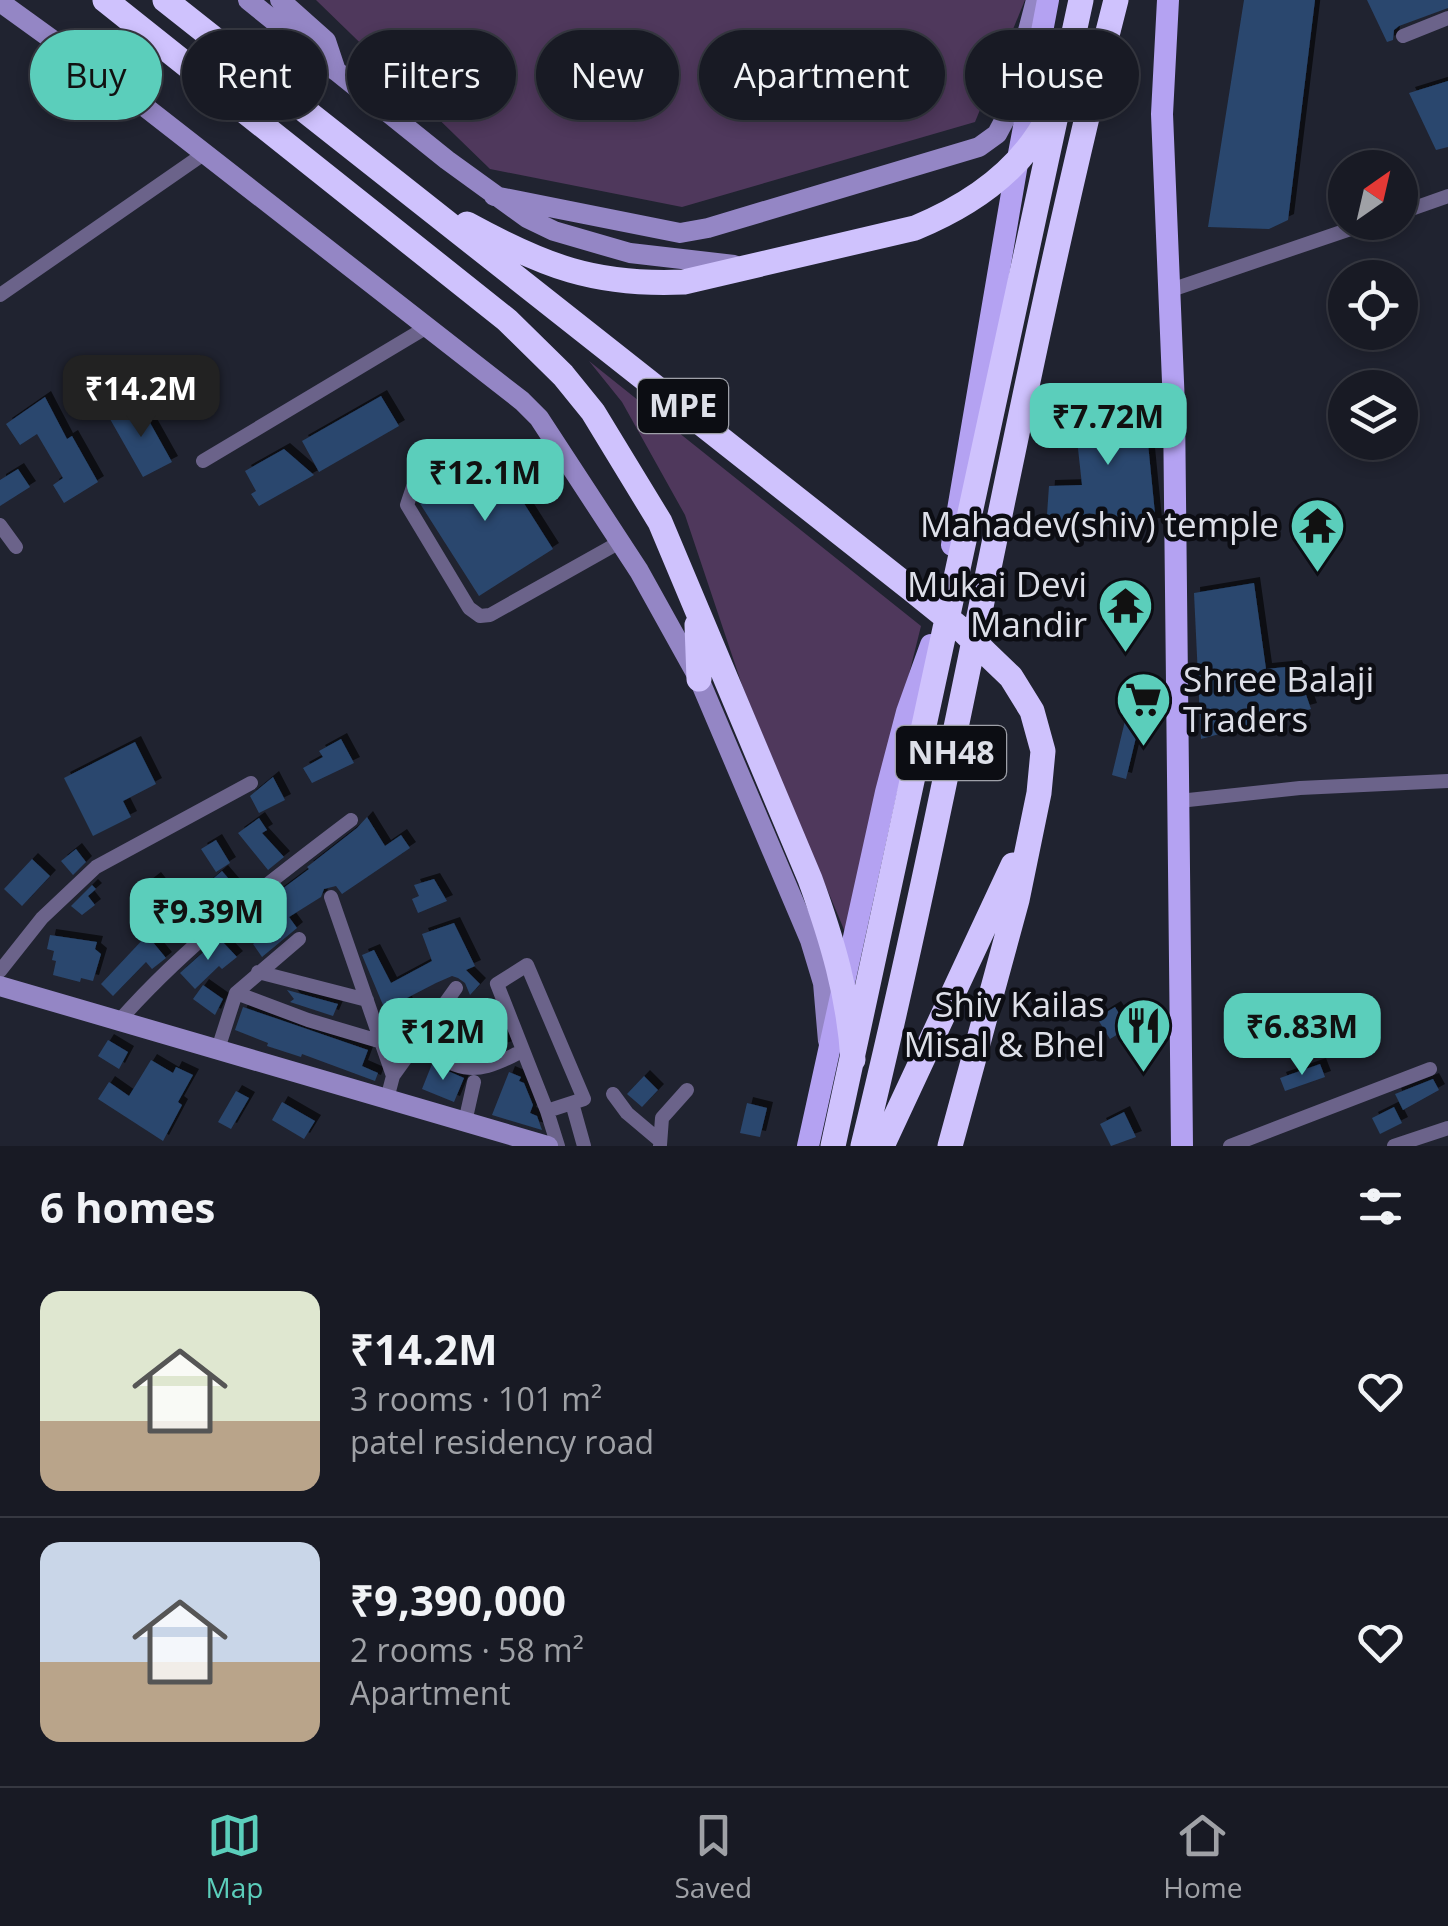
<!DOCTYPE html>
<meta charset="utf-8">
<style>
:root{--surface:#181a24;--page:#21232c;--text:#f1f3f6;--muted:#9fa1a6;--line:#363841;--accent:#5bcebb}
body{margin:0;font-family:"Open Sans",sans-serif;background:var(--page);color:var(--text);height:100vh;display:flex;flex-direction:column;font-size:38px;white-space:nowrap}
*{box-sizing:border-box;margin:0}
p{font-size:32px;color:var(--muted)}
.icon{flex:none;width:55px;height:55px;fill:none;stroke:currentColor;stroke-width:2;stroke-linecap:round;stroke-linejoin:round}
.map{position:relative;height:1146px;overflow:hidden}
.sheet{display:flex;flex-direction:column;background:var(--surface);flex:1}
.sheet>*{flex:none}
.banner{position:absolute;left:30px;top:30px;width:1390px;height:90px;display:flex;gap:20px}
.needle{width:65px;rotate:34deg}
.fabs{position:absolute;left:1328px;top:150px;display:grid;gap:20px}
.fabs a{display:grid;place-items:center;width:90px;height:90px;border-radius:50%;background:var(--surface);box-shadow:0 5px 15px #0003,0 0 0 2px var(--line);font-size:50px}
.price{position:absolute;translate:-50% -85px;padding:0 22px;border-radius:20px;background:var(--accent);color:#111;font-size:32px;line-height:65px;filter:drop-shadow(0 2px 5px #0008)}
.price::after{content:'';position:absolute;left:50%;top:60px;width:30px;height:22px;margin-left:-15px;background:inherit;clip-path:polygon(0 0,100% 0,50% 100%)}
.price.selected{background:#222;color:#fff}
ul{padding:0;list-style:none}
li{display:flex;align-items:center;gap:30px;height:250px;padding:0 40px}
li+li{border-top:2px solid var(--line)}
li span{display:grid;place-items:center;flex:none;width:280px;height:200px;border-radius:20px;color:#555}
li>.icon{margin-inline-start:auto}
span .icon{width:120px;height:120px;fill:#fffc;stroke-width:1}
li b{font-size:42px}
h2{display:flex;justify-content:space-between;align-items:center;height:120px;padding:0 40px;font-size:42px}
.tag{padding:0 35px;border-radius:45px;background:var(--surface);box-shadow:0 5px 15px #0003,0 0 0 2px var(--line);font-size:35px;line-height:90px}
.tag.selected{background:var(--accent);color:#111}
.dock{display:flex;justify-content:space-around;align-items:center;height:140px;border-top:2px solid var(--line);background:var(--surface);font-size:28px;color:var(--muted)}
.dock a{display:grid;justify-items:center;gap:5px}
.dock .selected{color:var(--accent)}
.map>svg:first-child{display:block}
</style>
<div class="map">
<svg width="1448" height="1146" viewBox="0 0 1448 1146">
<defs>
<filter id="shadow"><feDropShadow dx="6" dy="-6" stdDeviation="0" flood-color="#0009"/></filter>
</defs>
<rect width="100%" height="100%" fill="#202330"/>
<path fill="#4f385c" d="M316 0H1025L975 122 682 207 490 169Z
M589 361 921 626 845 932 743 688 685 515 622 402Z"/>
<path fill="#2a476e" filter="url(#shadow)" d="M1244 0H1315L1288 220 1269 229 1208 227Z
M1367 0H1448V8L1399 26 1394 30 1393 40 1387 42Z
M1448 81V147L1436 150 1409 93Z
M1143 393 1156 524 1046 529 1049 486 1082 485 1073 403Z
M381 396 399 426 319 472 302 441Z
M45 397 67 439 72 436 98 482 64 503 53 485 63 478 37 434 20 445 6 424Z
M139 403 172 462 143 477 110 419Z
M284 449 314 475 259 506 251 494 256 491 245 471Z
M492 453 553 549 479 596 419 502 420 498Z
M18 469 30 487 0 506V480Z
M1254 583 1266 669 1296 666 1311 709 1201 739 1194 593Z
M1130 700 1144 704 1126 779 1112 775Z
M341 739 354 763 312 783 303 768 323 757 319 751Z
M135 742 156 784 123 801 131 817 93 836 64 778Z
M273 777 285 800 259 813 250 796Z
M367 817 385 846 401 835 410 848 342 894 336 886 324 889 321 897 289 917 297 928 262 957 253 944 264 936 247 915 309 869 307 867 357 828Z
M259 818 267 830 262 833 284 857 268 870 238 833Z
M216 840 230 863 216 872 201 849Z
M76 849 86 862 73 875 61 861Z
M32 859 50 876 22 906 4 889Z
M222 871 240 892 201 926 185 903 209 887 207 884Z
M155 878 174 902 161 912 142 888Z
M434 879 447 901 418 913 412 899 419 896 414 885Z
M92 885 96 889 88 896 95 905 82 915 71 906Z
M454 923 475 966 466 970 480 984 470 995 465 983 458 978 452 976 436 983 405 999 411 1016 391 1024 362 955 374 950 391 983 432 961 422 934Z
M50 935 97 942 95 949 101 954 93 981 81 978 80 982 53 975 56 961 52 960 54 951 47 949Z
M147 935 166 958 152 969 146 962 113 996 101 984Z
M219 938 237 957 222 969 219 966 195 989 180 973Z
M203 985 223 999 215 1015 193 999Z
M287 990 338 1004 333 1016 290 1002 294 999Z
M243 1007 368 1050 362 1066 378 1073 375 1081 302 1054 301 1057 267 1046 268 1043 235 1030Z
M1115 1007 1128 1028 1110 1039 1097 1018Z
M499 1027 506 1047 480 1056 476 1044 483 1042 480 1034Z
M108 1040 128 1052 119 1069 98 1056Z
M151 1060 173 1073 176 1067 193 1075 178 1102 182 1105 163 1141 98 1099 109 1082 129 1096Z
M432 1064 464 1078 454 1102 422 1089Z
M1320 1064 1325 1077 1285 1091 1280 1078Z
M509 1072 521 1077 519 1081 524 1083 533 1105 530 1113 537 1116 542 1130 492 1115Z
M644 1076 658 1090 642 1107 627 1094Z
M1433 1079 1439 1090 1403 1110 1395 1094Z
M236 1091 249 1098 231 1129 218 1122Z
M282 1102 315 1121 304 1139 272 1120Z
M747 1103 767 1108 760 1137 740 1133Z
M1394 1107 1402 1123 1380 1134 1372 1118Z
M1124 1112 1136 1137 1111 1146 1100 1124Z"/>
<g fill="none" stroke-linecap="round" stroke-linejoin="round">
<path stroke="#6b638a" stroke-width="14" d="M1403 36 1448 18
M1400 213 1448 196
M1171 290 1371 222
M0 295 205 153
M203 461 427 327
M429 475 413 487 407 505 469 608 480 616 490 615 620 542
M0 525 16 547
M1179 801 1300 788 1448 781
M331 897 393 1076 387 1099
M0 971 42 918 96 867 251 783
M258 972 367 1000
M236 993 308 1020 382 1042
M119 1021C187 944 269 882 351 820
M418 1040C454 1071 473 1077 516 1054
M218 1049 236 993 299 939
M393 1076 456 988
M613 1094 627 1113 659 1140
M572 1103 584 1146
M547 1111 584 1099 527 965 497 984 547 1111 558 1146
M465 1122 474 1082
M660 1145 662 1118 687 1090
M1230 1146 1430 1069
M1394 1146 1448 1128"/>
<path stroke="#9486c5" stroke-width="20" d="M248 0 447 160 527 218 554 231 630 253 734 265
M280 0 326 41 336 71
M0 2 140 103 522 401 539 418 639 571 699 679 810 940 823 983 828 1041
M494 196 680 233 708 228 979 147 997 134 1005 119 1036 0
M0 986 548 1146"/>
<path stroke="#b4a2f2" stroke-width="22" d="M1168 0 1162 114 1174 406 1182 1146
M952 545 1017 164 1048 0
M808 1146 886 792 907 712 931 645"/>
<path stroke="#cfc2fd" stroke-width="25" d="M105 0 507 320 563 375 593 412 660 522 810 879C832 939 849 996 853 1060
M165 0 911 589 962 630 1011 677 1032 711 1043 751 1039 793 1017 900 950 1146
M467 224C544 266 595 286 684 282L915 228C971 205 1021 171 1049 116
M697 625 699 679
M833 1146 1081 0
M863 1146C956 766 1019 379 1116 0
M882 1146 1013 865"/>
</g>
<defs>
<symbol id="temple-pin" viewBox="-11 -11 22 30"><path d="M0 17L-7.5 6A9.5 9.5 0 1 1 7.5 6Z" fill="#5bcebb" stroke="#0c0d13"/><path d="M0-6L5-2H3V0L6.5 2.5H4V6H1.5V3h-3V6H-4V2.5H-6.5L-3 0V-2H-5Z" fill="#111"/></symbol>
<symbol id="supermarket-pin" viewBox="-11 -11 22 30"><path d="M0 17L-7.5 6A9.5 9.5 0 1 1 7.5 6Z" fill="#5bcebb" stroke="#0c0d13"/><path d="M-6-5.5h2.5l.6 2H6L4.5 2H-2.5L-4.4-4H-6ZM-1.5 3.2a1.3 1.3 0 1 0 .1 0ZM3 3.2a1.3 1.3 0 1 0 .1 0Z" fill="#111"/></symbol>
<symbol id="restaurant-pin" viewBox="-11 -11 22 30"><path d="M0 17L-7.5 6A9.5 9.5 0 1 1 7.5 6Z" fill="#5bcebb" stroke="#0c0d13"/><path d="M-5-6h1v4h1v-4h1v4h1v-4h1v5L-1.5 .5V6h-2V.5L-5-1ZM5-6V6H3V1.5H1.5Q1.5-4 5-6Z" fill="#111"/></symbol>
</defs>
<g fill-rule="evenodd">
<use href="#temple-pin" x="1286" y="494" width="63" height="86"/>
<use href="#temple-pin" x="1094" y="574" width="63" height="86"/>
<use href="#supermarket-pin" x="1112" y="668" width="63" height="86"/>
<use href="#restaurant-pin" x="1112" y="994" width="63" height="86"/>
</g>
<g text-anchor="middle" stroke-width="9" stroke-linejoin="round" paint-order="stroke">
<g fill="#0c0d13" stroke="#9ea0a8" stroke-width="2.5">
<rect x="638" y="379" width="90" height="54" rx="8"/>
<rect x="896" y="726" width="110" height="54" rx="8"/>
</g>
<g font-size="32" font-weight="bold" fill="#dddfe8">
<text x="683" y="417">MPE</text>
<text x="951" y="764">NH48</text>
</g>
<g font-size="35" fill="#dddfe8" stroke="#0c0d13" text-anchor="end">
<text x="1279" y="537">Mahadev(shiv) temple</text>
<text x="1087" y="597">Mukai Devi<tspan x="1087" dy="40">Mandir</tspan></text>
<text x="1183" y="692" text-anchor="start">Shree Balaji<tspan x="1183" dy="40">Traders</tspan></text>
<text x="1105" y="1017">Shiv Kailas<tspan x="1105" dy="40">Misal &amp; Bhel</tspan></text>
</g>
</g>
</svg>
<div class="fabs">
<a><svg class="needle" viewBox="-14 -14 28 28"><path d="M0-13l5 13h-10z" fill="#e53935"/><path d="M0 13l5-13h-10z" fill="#9fa1a6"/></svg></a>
<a><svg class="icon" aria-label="locate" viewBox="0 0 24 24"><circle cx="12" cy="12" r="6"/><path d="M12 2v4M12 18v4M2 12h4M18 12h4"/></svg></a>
<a><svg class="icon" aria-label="layers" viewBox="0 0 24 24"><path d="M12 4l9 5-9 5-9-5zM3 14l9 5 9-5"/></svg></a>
</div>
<b class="price selected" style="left:141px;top:440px">₹14.2M</b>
<b class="price" style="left:1108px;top:468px">₹7.72M</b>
<b class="price" style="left:485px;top:524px">₹12.1M</b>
<b class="price" style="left:208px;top:963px">₹9.39M</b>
<b class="price" style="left:1302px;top:1078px">₹6.83M</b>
<b class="price" style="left:443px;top:1083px">₹12M</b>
<div class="banner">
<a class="tag selected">Buy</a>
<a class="tag">Rent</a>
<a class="tag">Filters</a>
<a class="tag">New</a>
<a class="tag">Apartment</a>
<a class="tag">House</a>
</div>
</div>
<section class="sheet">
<h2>6 homes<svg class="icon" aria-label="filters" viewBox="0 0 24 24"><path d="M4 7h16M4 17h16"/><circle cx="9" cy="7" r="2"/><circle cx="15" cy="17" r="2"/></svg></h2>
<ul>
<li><span style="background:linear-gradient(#dfe7d0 65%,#b9a48a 0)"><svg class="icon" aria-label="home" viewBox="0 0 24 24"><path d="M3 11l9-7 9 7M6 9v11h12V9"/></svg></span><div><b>₹14.2M</b><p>3 rooms · 101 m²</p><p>patel residency road</p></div><svg class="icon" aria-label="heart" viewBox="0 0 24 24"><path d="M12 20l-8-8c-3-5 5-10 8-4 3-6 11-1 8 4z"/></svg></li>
<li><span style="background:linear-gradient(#c9d6e8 60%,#b9a48a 0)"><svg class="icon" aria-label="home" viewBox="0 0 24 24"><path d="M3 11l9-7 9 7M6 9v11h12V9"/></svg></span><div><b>₹9,390,000</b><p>2 rooms · 58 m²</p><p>Apartment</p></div><svg class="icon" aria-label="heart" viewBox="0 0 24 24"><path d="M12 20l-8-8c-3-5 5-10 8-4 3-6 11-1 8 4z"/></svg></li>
</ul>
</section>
<nav class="dock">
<a class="selected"><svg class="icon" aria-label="map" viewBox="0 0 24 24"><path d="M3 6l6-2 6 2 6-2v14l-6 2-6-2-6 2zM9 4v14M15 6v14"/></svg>Map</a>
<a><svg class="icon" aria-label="saved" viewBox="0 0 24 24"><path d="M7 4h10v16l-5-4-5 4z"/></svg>Saved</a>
<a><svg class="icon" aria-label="home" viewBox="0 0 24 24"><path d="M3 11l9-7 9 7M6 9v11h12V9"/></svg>Home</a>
</nav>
